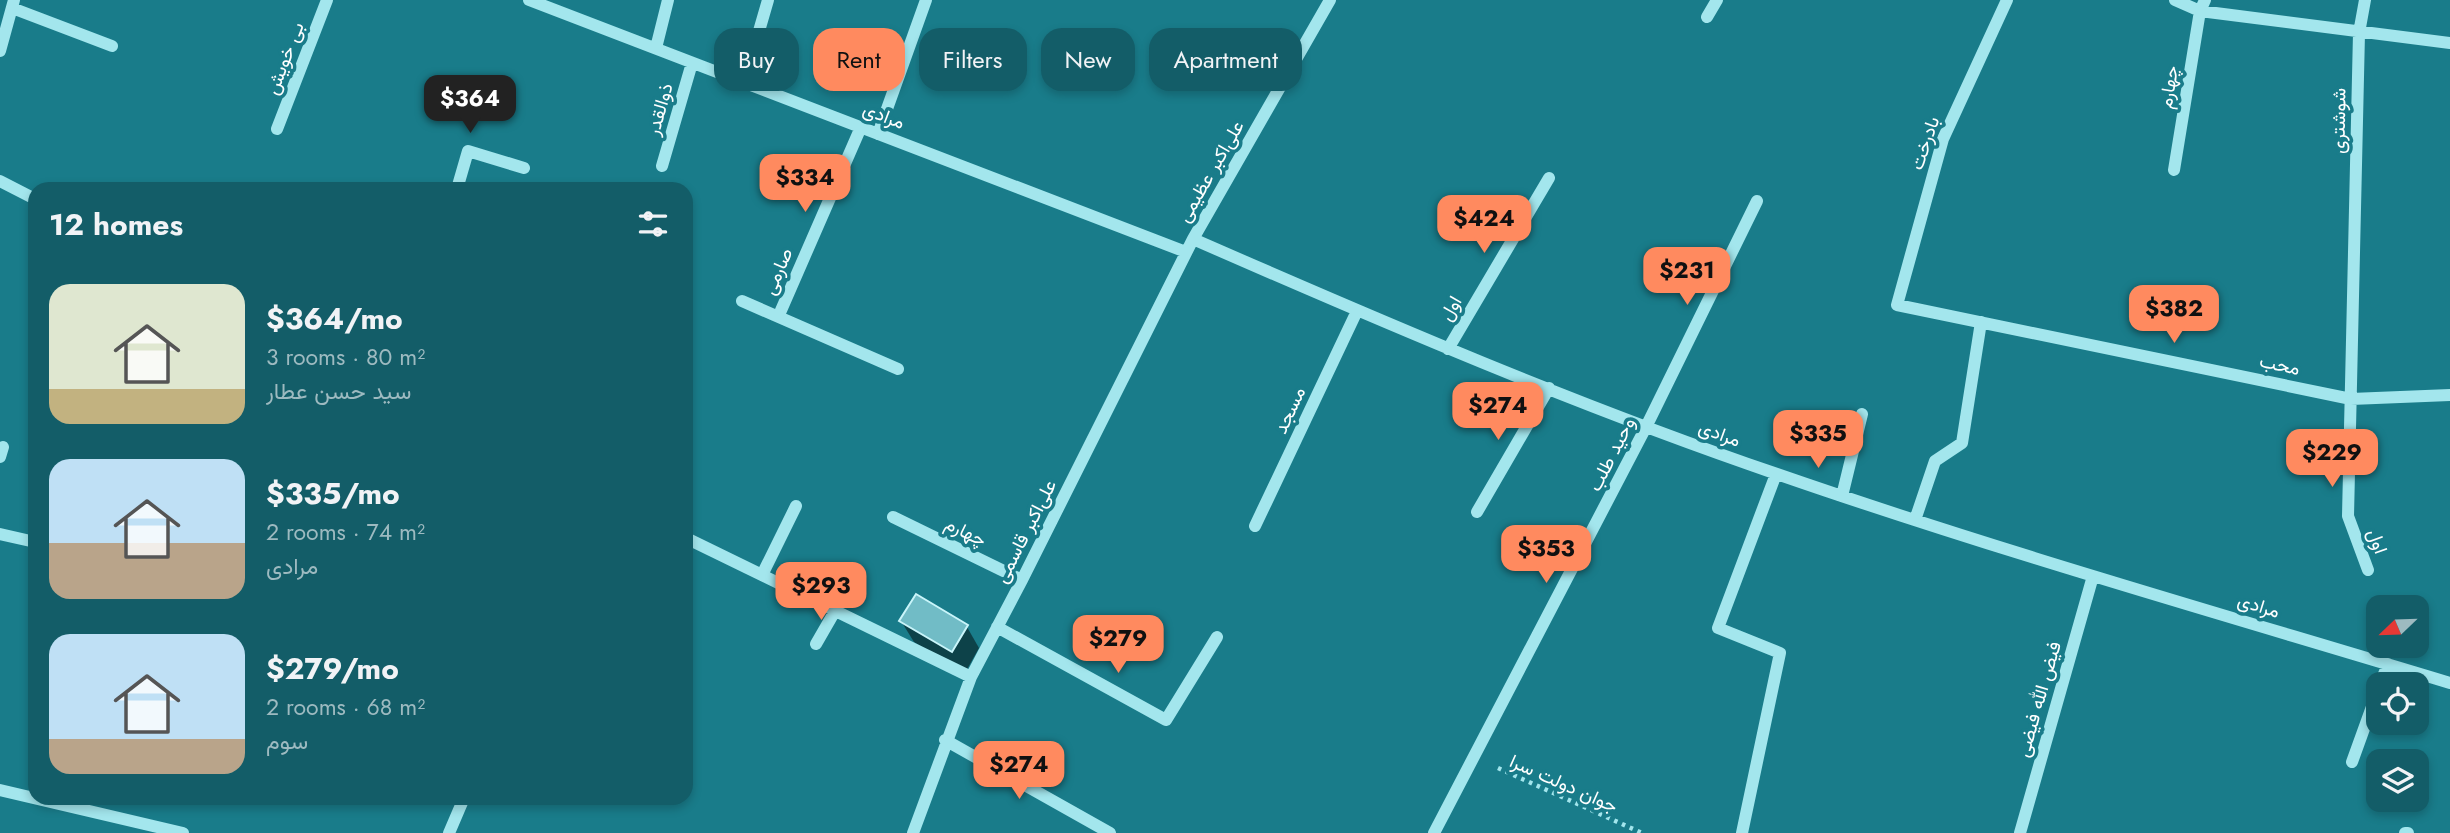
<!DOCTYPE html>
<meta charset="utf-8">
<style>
:root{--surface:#135d68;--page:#1c636e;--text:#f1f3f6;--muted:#9dbac0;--accent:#ff8a5f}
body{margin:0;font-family:Jost,Vazirmatn,sans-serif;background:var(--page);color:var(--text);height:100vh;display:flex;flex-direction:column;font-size:26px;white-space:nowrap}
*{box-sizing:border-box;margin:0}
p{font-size:23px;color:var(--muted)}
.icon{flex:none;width:38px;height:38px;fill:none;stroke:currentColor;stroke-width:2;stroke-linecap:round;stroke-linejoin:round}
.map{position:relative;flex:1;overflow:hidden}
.drawer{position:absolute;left:28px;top:182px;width:665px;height:623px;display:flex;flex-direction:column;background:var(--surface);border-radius:21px;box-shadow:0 4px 10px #0003}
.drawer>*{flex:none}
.guide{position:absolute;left:714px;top:28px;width:665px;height:63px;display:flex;gap:14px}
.needle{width:46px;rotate:247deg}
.controls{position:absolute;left:2366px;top:595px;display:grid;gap:14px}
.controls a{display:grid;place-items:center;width:63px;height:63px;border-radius:14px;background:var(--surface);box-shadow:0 4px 10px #0003;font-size:35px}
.price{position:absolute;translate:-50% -60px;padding:0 16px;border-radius:14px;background:var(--accent);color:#111;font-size:23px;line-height:46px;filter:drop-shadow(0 2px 4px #0008)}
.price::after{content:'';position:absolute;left:50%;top:42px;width:21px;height:16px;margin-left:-10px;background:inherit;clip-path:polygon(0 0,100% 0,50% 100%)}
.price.selected{background:#222;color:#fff}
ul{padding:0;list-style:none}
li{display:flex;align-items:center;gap:21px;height:175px;padding:0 21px}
li span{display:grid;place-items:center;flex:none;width:196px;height:140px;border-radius:21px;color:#555}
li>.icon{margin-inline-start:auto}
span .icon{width:84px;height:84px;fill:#fffc;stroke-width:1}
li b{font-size:30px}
h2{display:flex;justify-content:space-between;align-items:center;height:84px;padding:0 21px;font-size:30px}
.chip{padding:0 24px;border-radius:21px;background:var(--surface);box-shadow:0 4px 10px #0003;font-size:24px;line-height:63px}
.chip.selected{background:var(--accent);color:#111}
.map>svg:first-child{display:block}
</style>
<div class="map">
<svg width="2450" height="833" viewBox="0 0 2450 833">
<rect width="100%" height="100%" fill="#197c8a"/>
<path fill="#0007" d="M901 621 967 627 979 648 965 673 914 642Z"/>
<path fill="#71bcc6" stroke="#c9f5fa" stroke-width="2" d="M916 594 968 625 952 652 899 621Z"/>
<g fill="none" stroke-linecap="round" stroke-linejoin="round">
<path stroke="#a3e6ed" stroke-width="4.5" stroke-dasharray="3.5 5" stroke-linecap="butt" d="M1498 768 1642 833"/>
<path stroke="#a3e6ed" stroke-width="12" d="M529 0 1186 252
M2007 0 1943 139 1897 305 2351 399 2450 395
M2175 0 2200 11 2450 43
M2365 0 2359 33 2348 516 2368 570
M12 8 112 46
M1707 17 1717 0
M656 48 668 0
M0 51 14 0
M744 83 768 0
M277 129 327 0
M878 134 926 0
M662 166 692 63
M2174 170 2200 11 2205 0
M0 181 35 199
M457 189 468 151 524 168
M1193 239C1385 323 1578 406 1777 474 1999 551 2225 615 2450 683
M742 301 898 369
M779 315 861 127
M1448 349 1549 178
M0 457 3 447
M1842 496 1862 414
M1477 512 1549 388
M893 517 1022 580
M1915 520 1935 461 1962 443 1981 322
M1255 526 1357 311
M0 534 35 542
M686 538 971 677
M762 575 796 506
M997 627 1166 720 1217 637
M816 644 835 611
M2380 684 2388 664
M945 740 1110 833
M2352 762 2378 690
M0 790 183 833
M449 833 464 798
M913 833 971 677 1022 580 1193 239 1330 0
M1434 833 1646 427 1757 201
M1742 833 1780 653 1718 628 1776 474
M2020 833 2093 576
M2405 833H2408"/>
</g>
<g text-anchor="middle" stroke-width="7" stroke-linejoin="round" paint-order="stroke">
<g font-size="19" fill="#fff" stroke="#197c8a">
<text transform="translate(284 58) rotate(-69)" y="7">بی خویش</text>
<text transform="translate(2168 87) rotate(-81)" y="7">چهارم</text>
<text transform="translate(659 109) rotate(-74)" y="7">ذوالقدر</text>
<text transform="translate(884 115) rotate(21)" y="7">مرادی</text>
<text transform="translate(2338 121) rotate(-89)" y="7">شوشتری</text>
<text transform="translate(1924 143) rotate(-71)" y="7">بادرخت</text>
<text transform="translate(1210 171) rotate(-60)" y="7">علی‌اکبر عظیمی</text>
<text transform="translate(777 271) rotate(-67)" y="7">صارمی</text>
<text transform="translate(1450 308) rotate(-60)" y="7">اول</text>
<text transform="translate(2280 364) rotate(12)" y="7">محب</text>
<text transform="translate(1289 410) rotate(-65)" y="7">مسجد</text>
<text transform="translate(1720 433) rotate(20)" y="7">مرادی</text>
<text transform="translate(1611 454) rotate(-63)" y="7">وحید طلب</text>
<text transform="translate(966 531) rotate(26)" y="7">چهارم</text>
<text transform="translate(1025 531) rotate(-63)" y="7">علی‌اکبر قاسمی</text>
<text transform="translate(2378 541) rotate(70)" y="7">اول</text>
<text transform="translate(2259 605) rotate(17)" y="7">مرادی</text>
<text transform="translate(2038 699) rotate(-74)" y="7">فیض الله فیضی</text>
<text transform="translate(1564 783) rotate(24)" y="7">جوان دولت سرا</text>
</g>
</g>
</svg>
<div class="controls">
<a><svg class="needle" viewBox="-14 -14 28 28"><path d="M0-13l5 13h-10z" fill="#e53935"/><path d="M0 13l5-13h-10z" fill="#9dbac0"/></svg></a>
<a><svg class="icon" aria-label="locate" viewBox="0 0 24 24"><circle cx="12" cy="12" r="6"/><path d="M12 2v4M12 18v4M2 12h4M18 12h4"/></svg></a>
<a><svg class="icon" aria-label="layers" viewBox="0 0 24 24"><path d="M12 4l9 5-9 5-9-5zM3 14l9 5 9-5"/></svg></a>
</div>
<b class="price selected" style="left:470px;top:135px">$364</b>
<b class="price" style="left:805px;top:214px">$334</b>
<b class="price" style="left:1484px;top:255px">$424</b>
<b class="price" style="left:1687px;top:307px">$231</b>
<b class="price" style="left:2174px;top:345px">$382</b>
<b class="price" style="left:1498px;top:442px">$274</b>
<b class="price" style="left:1818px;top:470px">$335</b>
<b class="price" style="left:2332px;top:489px">$229</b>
<b class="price" style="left:1546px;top:585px">$353</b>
<b class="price" style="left:821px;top:622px">$293</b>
<b class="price" style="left:1118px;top:675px">$279</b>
<b class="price" style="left:1019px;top:801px">$274</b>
<div class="guide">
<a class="chip">Buy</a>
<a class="chip selected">Rent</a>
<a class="chip">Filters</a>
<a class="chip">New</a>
<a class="chip">Apartment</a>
</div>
<section class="drawer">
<h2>12 homes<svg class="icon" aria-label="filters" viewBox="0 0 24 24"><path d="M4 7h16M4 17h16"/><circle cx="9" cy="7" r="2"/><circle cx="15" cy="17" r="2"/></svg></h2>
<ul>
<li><span style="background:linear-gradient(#dfe7d0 75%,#c2b280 0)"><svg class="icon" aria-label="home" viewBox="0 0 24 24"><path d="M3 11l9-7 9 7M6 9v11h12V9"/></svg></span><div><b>$364/mo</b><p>3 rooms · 80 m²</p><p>سید حسن عطار</p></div></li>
<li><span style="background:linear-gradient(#bfe0f5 60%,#b9a48a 0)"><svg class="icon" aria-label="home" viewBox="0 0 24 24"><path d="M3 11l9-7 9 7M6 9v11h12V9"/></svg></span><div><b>$335/mo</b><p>2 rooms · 74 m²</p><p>مرادی</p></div></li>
<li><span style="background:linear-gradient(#bfe0f5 75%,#b9a48a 0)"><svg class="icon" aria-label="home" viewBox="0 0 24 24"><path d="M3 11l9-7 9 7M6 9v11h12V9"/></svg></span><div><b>$279/mo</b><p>2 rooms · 68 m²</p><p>سوم</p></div></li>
</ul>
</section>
</div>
